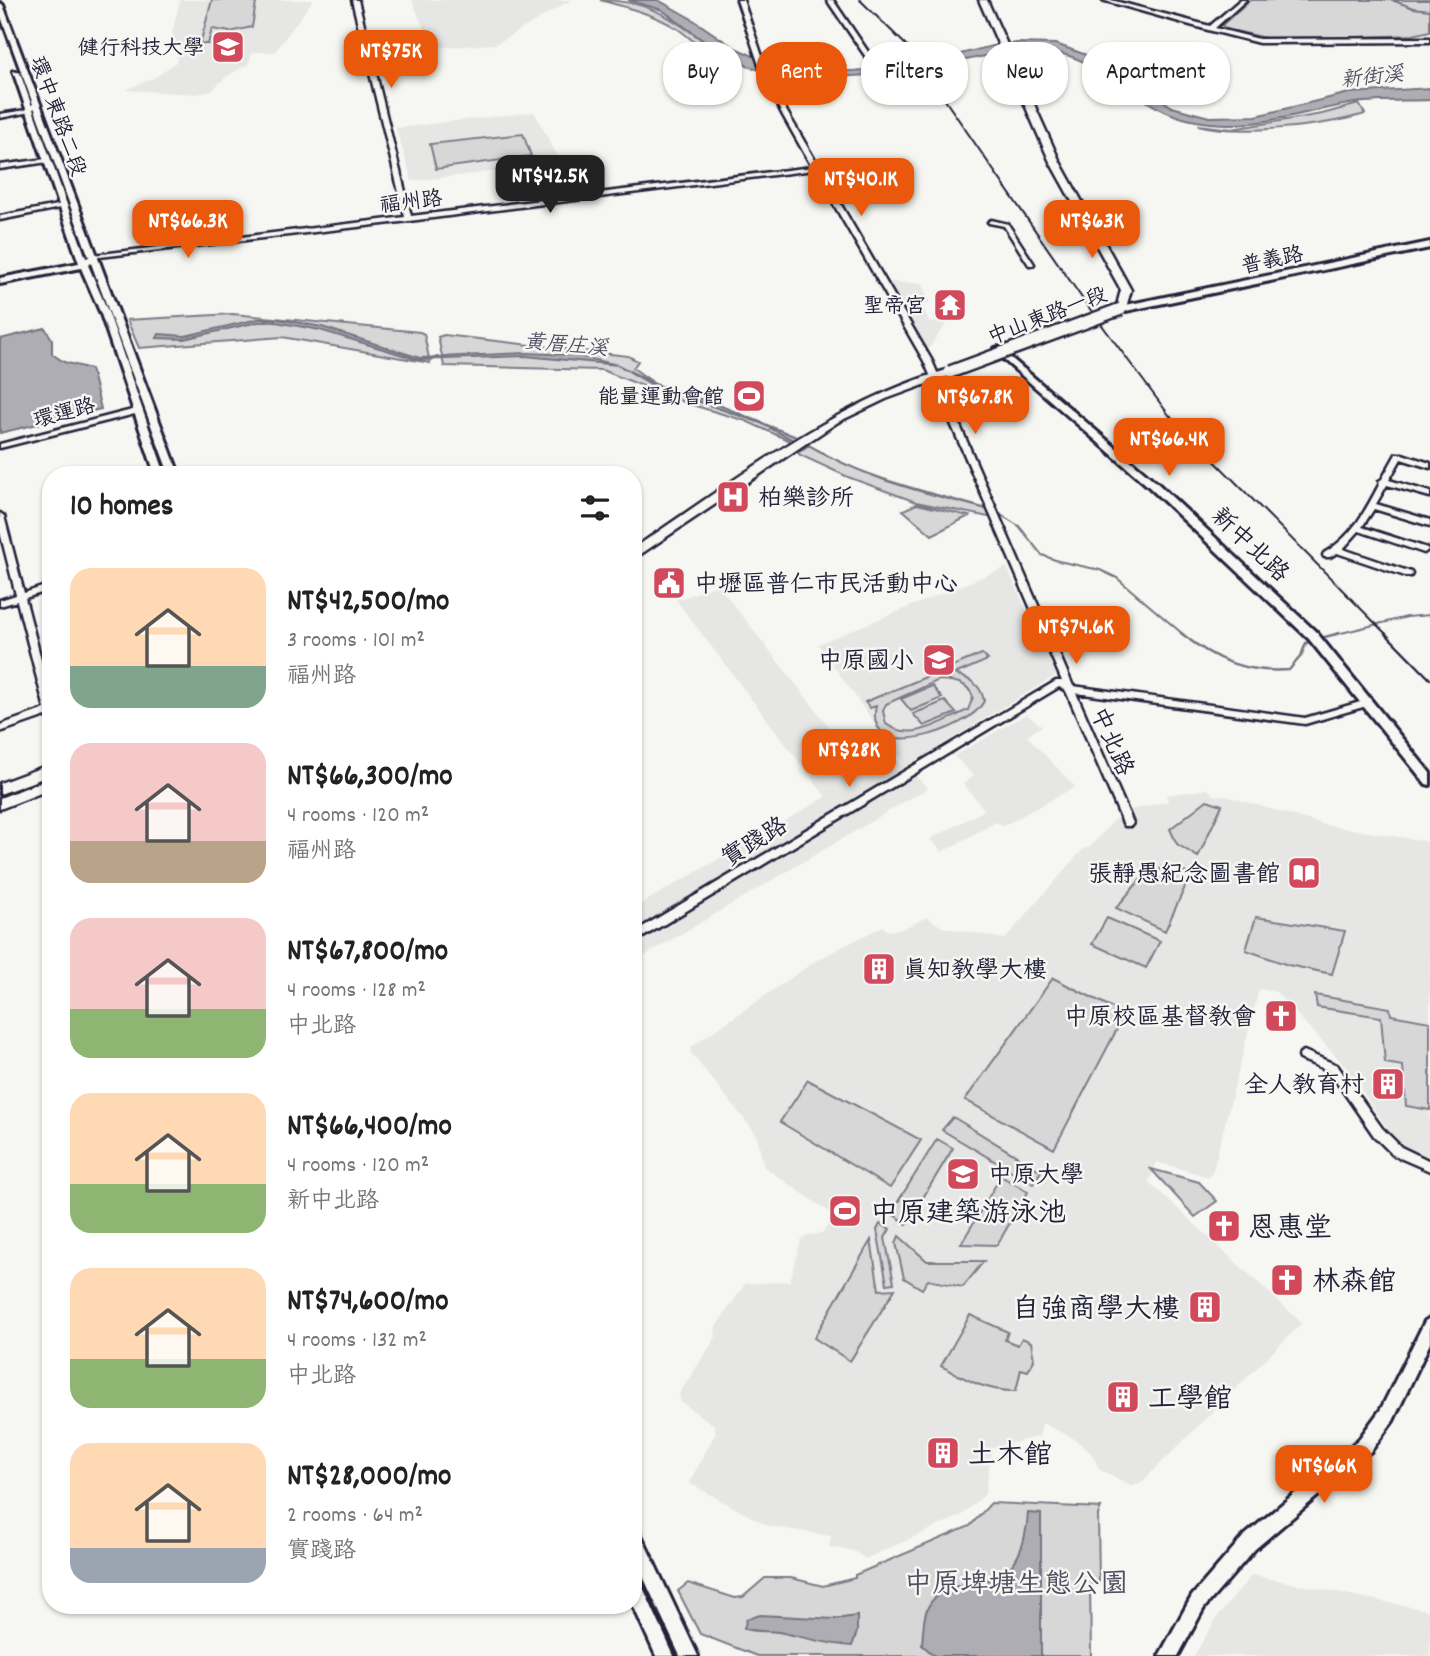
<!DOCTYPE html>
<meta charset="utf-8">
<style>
:root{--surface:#fff;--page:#f6f6f6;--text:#222;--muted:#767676;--accent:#ea580c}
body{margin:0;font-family:Dekko,"LXGW WenKai TC",sans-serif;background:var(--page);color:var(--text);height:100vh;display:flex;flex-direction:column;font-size:26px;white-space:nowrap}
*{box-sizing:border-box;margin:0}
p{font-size:23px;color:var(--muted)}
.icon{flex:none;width:38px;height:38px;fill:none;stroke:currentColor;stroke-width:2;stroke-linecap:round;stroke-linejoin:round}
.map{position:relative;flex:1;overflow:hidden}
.panel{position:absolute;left:42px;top:466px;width:600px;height:1148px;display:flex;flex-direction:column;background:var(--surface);border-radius:28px;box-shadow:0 2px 5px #0004}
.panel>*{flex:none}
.guide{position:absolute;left:663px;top:42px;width:662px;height:63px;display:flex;gap:14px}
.price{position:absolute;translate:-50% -60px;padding:0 16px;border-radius:14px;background:var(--accent);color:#fff;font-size:23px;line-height:46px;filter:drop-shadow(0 2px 4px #0008)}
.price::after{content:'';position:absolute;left:50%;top:42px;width:21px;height:16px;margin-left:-10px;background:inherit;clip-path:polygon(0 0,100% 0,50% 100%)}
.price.active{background:#222;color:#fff}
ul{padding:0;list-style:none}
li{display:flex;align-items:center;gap:21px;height:175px;padding:0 28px}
li span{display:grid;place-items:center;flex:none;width:196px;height:140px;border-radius:21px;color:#555}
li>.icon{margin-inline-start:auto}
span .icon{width:84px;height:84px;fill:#fffc;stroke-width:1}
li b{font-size:30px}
h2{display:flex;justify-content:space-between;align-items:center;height:84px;padding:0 28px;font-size:30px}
.pill{padding:0 24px;border-radius:28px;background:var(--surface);box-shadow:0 2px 5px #0004;font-size:24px;line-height:63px}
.pill.active{background:var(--accent);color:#fff}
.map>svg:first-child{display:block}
</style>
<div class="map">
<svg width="1430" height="1656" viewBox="0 0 1430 1656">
<rect width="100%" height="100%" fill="#f6f6f2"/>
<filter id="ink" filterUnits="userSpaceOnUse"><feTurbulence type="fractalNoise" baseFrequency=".0143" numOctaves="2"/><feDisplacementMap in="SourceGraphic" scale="14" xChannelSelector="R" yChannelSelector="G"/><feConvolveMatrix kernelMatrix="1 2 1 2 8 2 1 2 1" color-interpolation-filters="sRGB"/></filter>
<g filter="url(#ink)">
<path fill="#e6e6e4" d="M180 0H313L275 52H253L248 64 226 77 211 91 197 94 125 90 156 77 176 62 180 49 172 33Z
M412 0H571L496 44 432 48Z
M534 112 562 164 412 181 396 128Z
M885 282 921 283 930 303 922 305 929 322 946 324 929 348 925 349Z
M1007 567 1056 675 906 767 928 788 634 962V908L826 797 676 600 718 585 866 774 895 758 904 765 818 644Z
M1026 714 1042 726 1027 736 1075 787 1003 826 996 822 942 852 930 839 985 810 963 784 974 776 954 756Z
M1208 789 1213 795 1226 796 1325 825 1430 842V1161L1403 1147 1388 1130 1346 1067 1276 992 1259 989 1213 1171 1209 1177 1157 1162 1149 1182 1302 1323 1142 1482 1132 1486 1100 1470 1091 1453 1073 1438 1042 1423 1040 1436 992 1448 985 1494 961 1516 865 1559 854 1551 829 1547 831 1536 768 1526 689 1483 716 1432 714 1425 681 1402 679 1394 716 1337 715 1328 745 1284 790 1281 801 1240 807 1236 822 1233 835 1216 764 1167 758 1140 753 1130 691 1053V1047L817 960 883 926 887 931 902 929 927 917 942 927 1005 939 1083 849 1090 847 1121 812 1168 801 1166 795Z
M1252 1575 1430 1611V1656H1194L1217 1617Z"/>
<path fill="#d7d7d7" stroke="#7c7c89" stroke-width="2" fill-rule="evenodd" d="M212 0H249L256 3 252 27 230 32 212 29 208 44H200Z
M600 0C653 0 675 21 716 50 701 51 690 37 678 29 654 14 626 7 600 0Z
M1250 0H1430V31L1413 35 1275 40 1226 29 1222 25Z
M1359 104 1365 114C1324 126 1239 136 1198 125L1232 129 1322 114Z
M523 134 531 156 436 169 430 144Z
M233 314 420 332 424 334 430 363 282 337 139 348 127 320Z
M444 335 628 356 638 361 633 368 651 381 650 384 761 423 795 438 790 441 746 421 689 404 602 370 444 366 438 337Z
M809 445C867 481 932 492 996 512L998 519 916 502 848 477 800 455 798 453Z
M917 504 969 516 932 535 903 510Z
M982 654 988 660 955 674C970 679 981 684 984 701 970 731 863 765 876 706L870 708 865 702ZM939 680C954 681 968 682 973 697L968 710C943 721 912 743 886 724L883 711 886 704Z
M932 686 942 698 911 711 901 699Z
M945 701 956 713 924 726 913 714Z
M1207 800 1222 805 1198 857 1177 844 1170 829Z
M1162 867 1191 874 1165 931 1116 908 1140 880 1153 879Z
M1256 917 1345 931 1332 974 1288 965 1246 950Z
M1107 918 1160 941 1146 968 1092 944Z
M1053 978 1125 1014 1054 1149 965 1100Z
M1315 995 1390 1008 1391 1015 1430 1022V1110L1406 1106 1403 1066 1385 1063 1381 1017 1317 1007Z
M808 1080 921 1140 890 1188 780 1122Z
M953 1117 1041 1171 1033 1184 942 1130Z
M937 1139 953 1148 907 1224 891 1213Z
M1151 1169 1199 1182 1217 1201 1195 1217Z
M1001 1176 1028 1192 997 1245 961 1244Z
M880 1224 890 1229 885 1238 894 1283 887 1284 877 1230Z
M899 1236 927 1261H984L963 1287 928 1280 922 1289 904 1278 896 1243Z
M871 1240 879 1290 895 1289 850 1361 814 1338Z
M970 1315 1008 1332 1005 1340 1018 1345 1022 1338 1031 1342 1034 1360 1028 1371 1021 1369 1016 1391C987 1392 965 1379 941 1366Z
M991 1503 1101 1508 1098 1515 1099 1584H1090L1091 1656H757L700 1634 678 1591 688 1583 735 1598 743 1597 765 1578H791L823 1586 855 1578V1575L970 1526Z"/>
<path fill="#adadb3" stroke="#757583" stroke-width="2" d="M628 0H658L692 19 733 47 776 66 835 72 867 70 933 61 992 46 1017 43 1056 44 1111 64 1172 107 1209 117 1256 116 1349 93 1430 88V100C1405 101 1379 100 1355 103 1297 112 1251 133 1191 120 1142 110 1110 67 1063 54 1048 50 1031 50 1015 50L902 73 835 77 792 74 756 69 724 56 662 10Z
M258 319H278L322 327 420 358 525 353 573 355 618 365 655 384 714 403 799 438 794 441 761 423 654 386 618 365 525 356 419 360 320 330 276 322H258L184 339 157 338 159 334 185 336Z
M45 328 52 339V354L64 362 91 369 101 409 0 433V339Z
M1028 1513 1041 1514V1656H935L922 1645C923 1634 923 1616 928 1607 953 1561 1021 1614 1028 1513Z
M760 1615 835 1619 857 1616V1632L852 1646C826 1644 803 1637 778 1632 767 1630 755 1633 744 1628L747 1619Z"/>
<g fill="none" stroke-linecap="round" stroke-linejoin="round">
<path stroke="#757583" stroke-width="2" d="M1392 0 1413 8 1430 10
M803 442C867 480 919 491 990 510
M996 512 1019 526 1042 555 1058 561 1100 570 1117 578 1184 635
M1333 635 1407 617 1430 615"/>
<path stroke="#757583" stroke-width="2.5" d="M1181 633C1215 661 1246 673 1289 670L1301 656 1306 643 1314 640
M1321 638 1340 633"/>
<defs>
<path id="minor" d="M352 0H358L411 216 812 167 781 112 761 71 737 0H743L767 71 787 112 932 361 1073 686 1305 718 1367 700 1371 703 1370 705 1305 724 1076 693 1133 823 1131 826H1125L1123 823 1066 691 1059 687 638 940 634 941V932L1056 681H1062L924 361 814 170 409 221 91 258V256L93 255 405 217Z
M827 0H833L877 65 876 66H872Z
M1102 0H1111L1210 26 1240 0H1246L1215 28 1259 39 1430 38V42L1259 43 1208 30Z
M34 103 39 104 30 112 0 118V114L26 110Z
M46 159 49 161 48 162 0 169V165Z
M63 204 65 205V207L0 220V216Z
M991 220 1008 224 1034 264 1033 265H1029L1004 226 989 223 988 222Z
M136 409H139V413L0 448V444Z
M1396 454H1402L1430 463V468L1401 459 1389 480 1430 492V497L1387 485 1376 504 1430 520V526L1374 509 1362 527 1427 548 1428 550 1424 553 1421 552 1359 531 1343 549 1411 572 1412 574 1411 576H1405L1337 553 1330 557H1324L1323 555 1324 553C1352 537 1366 510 1380 483L1379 481 1382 479Z
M0 513 4 516 24 593 51 584V590L25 598 51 698V720L48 719 46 716 0 732V725L45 709 17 601 0 606V600L16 595 0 532Z
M1304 1051 1337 1065 1382 1128 1401 1147 1430 1161V1171L1393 1155 1374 1136 1329 1071 1300 1059 1299 1056 1300 1053Z"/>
<path id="tertiary" d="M0 3 3 5 179 474H169L91 263 88 265 109 314 165 474H155L101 314 81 268 0 284V278L79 263 13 71 20 73 86 258 89 257 0 14Z
M1430 242V248L1121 312 1117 309 1121 306Z
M998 347 1156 482 1317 633 1430 773V785L1426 784 1309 639 1148 486 995 352V348Z
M1430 1318V1343L1393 1421 1371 1451 1255 1549 1204 1608 1178 1656H1159L1192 1596 1243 1537 1359 1439 1381 1409 1425 1321Z
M634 1531 640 1533 698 1656H680L634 1557Z
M634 1578 640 1581 674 1656H656L633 1605Z"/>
<path id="secondary" d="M979 0H987L1060 162 1131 290 1125 311 1116 309 1121 290 1050 162Z
M950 369 955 372 954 374 886 399 838 422 638 556 634 557V548C733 482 834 402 950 369Z
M51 764V775L0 794V783Z
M51 778V789L0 809V798Z"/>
</defs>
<use href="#minor" stroke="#22223b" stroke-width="5"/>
<use href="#tertiary" stroke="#22223b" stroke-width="6"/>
<use href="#secondary" stroke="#22223b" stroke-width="5"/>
<use href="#minor" fill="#f6f6f2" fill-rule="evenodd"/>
<use href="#tertiary" fill="#f6f6f2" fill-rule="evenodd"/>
<use href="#secondary" fill="#f6f6f2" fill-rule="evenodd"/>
<path stroke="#22223b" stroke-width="2" d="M860 0 909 48 1084 301 1169 415 1387 635"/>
<path stroke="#22223b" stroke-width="2.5" d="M1385 633 1430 679"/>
<defs>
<path id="secondary-bridge" d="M950 372 1121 309"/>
</defs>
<use href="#secondary-bridge" stroke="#22223b" stroke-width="16" stroke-linecap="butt"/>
<use href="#secondary-bridge" stroke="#f6f6f2" stroke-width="11"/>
</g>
</g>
<defs>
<symbol id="university-square" viewBox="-11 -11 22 22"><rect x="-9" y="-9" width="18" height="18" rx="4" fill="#d1495b" stroke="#f6f6f2"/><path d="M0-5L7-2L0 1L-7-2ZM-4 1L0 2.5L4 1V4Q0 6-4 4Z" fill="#fff"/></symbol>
<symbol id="temple-square" viewBox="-11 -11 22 22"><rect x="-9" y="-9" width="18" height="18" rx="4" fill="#d1495b" stroke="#f6f6f2"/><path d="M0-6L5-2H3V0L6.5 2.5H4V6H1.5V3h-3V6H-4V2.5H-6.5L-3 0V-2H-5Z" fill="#fff"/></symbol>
<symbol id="stadium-square" viewBox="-11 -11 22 22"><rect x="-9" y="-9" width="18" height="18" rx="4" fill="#d1495b" stroke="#f6f6f2"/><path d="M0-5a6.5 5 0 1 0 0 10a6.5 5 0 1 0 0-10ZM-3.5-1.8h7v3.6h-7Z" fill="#fff"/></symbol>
<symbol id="hospital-square" viewBox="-11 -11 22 22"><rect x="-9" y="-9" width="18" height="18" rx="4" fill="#d1495b" stroke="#f6f6f2"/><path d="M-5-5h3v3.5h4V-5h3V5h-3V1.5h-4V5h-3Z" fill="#fff"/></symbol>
<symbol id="civic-square" viewBox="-11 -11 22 22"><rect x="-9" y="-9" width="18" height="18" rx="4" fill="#d1495b" stroke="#f6f6f2"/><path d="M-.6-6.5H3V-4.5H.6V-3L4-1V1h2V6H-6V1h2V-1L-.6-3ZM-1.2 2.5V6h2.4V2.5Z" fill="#fff"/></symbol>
<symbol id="school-square" viewBox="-11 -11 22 22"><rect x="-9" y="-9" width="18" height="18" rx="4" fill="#d1495b" stroke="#f6f6f2"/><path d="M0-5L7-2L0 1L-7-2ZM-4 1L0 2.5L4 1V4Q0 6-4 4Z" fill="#fff"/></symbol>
<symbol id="library-square" viewBox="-11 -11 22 22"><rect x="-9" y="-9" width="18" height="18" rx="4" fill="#d1495b" stroke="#f6f6f2"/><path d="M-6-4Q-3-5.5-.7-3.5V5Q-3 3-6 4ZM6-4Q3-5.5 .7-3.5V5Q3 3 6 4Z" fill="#fff"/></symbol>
<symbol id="building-square" viewBox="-11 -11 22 22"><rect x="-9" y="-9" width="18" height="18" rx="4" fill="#d1495b" stroke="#f6f6f2"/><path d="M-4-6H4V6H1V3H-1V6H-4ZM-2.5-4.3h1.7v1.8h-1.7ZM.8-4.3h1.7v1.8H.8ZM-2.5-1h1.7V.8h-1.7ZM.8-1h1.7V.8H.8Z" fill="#fff"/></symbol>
<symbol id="church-square" viewBox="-11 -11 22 22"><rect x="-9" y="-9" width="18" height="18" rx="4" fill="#d1495b" stroke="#f6f6f2"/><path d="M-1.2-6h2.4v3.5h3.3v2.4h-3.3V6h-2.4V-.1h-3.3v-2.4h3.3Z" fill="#fff"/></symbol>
</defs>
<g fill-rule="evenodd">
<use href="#university-square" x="209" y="28" width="38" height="38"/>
<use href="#temple-square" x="931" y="286" width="38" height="38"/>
<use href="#stadium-square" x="730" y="377" width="38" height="38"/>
<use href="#hospital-square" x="714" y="478" width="38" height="38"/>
<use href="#civic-square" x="650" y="564" width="38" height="38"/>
<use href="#school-square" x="920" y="641" width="38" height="38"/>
<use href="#library-square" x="1285" y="854" width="38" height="38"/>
<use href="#building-square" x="860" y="950" width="38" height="38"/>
<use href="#church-square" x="1262" y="997" width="38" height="38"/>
<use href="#building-square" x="1369" y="1065" width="38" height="38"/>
<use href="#university-square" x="944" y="1155" width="38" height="38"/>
<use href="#stadium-square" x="826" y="1192" width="38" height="38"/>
<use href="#church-square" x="1205" y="1207" width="38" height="38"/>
<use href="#church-square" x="1268" y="1261" width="38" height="38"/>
<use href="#building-square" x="1186" y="1288" width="38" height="38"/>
<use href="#building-square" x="1104" y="1378" width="38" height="38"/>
<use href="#building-square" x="924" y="1434" width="38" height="38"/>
</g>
<g text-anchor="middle" stroke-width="5" stroke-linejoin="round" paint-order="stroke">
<g font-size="21" fill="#22223b" stroke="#f6f6f2" text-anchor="end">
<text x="204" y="54">健行科技大學</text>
<text x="926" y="312">聖帝宮</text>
<text x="724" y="403">能量運動會館</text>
</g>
<g font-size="21" font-style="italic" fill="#535365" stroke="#f6f6f2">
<text transform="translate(1372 76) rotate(-6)" y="7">新街溪</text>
<text transform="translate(566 344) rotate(5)" y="7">黃厝庄溪</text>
</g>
<g font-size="21" fill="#22223b" stroke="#f6f6f2">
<text transform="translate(59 116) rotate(70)" y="7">環中東路二段</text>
<text transform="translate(411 201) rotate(-7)" y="7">福州路</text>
<text transform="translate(1272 259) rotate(-12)" y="7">普義路</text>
<text transform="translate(1047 315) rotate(-21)" y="7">中山東路一段</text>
<text transform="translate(64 412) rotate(-15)" y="7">環運路</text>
</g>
<g font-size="24" fill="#22223b" stroke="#f6f6f2" text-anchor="start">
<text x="758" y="505">柏樂診所</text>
<text x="694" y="591">中壢區普仁市民活動中心</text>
<text x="914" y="668" text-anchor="end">中原國小</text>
<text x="1280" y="881" text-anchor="end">張靜愚紀念圖書館</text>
<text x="903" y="977">真知教學大樓</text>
<text x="1256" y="1024" text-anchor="end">中原校區基督教會</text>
<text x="1364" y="1092" text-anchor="end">全人教育村</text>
<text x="988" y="1182">中原大學</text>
</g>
<g font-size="24" fill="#22223b" stroke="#f6f6f2">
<text transform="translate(1251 544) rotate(43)" y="8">新中北路</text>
<text transform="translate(1113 741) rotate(66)" y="8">中北路</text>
<text transform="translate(754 841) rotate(-32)" y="8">實踐路</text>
</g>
<g font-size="28" fill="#22223b" stroke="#f6f6f2" text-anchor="start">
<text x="870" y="1221">中原建築游泳池</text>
<text x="1248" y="1236">恩惠堂</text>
<text x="1312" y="1290">林森館</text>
<text x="1180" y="1317" text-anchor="end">自強商學大樓</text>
<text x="1148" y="1407">工學館</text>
<text x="968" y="1463">土木館</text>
</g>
<g font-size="28" fill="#4f4f62" stroke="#f6f6f2">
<text x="1016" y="1592">中原埤塘生態公園</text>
</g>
</g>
</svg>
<b class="price" style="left:391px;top:90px">NT$75K</b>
<b class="price active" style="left:550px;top:215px">NT$42.5K</b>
<b class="price" style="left:861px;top:218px">NT$40.1K</b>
<b class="price" style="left:188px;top:260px">NT$66.3K</b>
<b class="price" style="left:1092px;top:260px">NT$63K</b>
<b class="price" style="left:975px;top:436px">NT$67.8K</b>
<b class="price" style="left:1169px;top:478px">NT$66.4K</b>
<b class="price" style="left:1076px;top:666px">NT$74.6K</b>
<b class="price" style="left:849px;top:789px">NT$28K</b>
<b class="price" style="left:1324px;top:1505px">NT$66K</b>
<div class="guide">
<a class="pill">Buy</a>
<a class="pill active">Rent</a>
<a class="pill">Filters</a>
<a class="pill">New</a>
<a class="pill">Apartment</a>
</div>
<section class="panel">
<h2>10 homes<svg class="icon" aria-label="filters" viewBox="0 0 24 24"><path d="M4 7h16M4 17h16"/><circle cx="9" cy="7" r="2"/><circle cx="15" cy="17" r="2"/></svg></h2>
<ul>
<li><span style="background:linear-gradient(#ffd9b3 70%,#7fa58c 0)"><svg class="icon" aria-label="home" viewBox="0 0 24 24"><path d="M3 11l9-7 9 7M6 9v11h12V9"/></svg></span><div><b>NT$42,500/mo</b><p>3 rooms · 101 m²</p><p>福州路</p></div></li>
<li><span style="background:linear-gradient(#f6c9c9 70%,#b9a48a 0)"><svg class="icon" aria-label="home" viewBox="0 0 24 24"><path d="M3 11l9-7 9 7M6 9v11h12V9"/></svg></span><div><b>NT$66,300/mo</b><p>4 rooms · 120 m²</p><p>福州路</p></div></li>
<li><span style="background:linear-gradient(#f6c9c9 65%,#8fb573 0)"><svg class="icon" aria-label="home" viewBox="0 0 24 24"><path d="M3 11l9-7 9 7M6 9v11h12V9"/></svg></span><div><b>NT$67,800/mo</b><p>4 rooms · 128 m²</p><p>中北路</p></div></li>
<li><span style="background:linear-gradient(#ffd9b3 65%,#8fb573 0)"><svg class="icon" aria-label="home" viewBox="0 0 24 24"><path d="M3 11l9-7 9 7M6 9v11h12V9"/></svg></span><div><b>NT$66,400/mo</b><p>4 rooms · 120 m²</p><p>新中北路</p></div></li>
<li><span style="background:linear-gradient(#ffd9b3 65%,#8fb573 0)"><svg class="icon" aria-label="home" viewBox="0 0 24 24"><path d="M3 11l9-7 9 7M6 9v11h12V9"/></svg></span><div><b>NT$74,600/mo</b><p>4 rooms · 132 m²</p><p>中北路</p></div></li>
<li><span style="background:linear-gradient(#ffd9b3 75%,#9aa5b1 0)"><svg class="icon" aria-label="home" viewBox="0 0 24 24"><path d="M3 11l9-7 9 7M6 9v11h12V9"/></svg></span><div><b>NT$28,000/mo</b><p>2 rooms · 64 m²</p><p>實踐路</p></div></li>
</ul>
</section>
</div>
